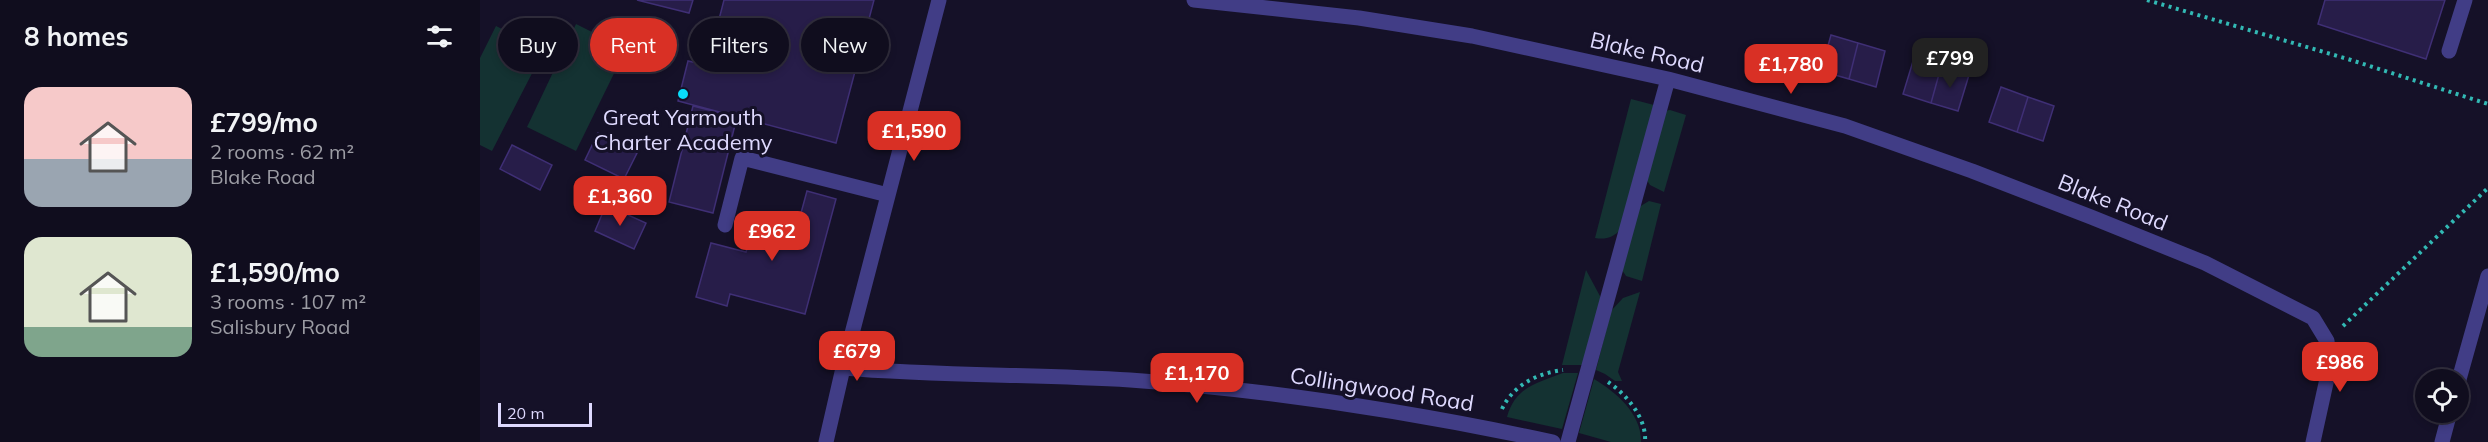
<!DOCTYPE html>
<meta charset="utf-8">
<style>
:root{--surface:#100d1e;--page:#191627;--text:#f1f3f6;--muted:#9c9ca4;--line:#302d3c;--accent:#d93025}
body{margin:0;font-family:Mulish,sans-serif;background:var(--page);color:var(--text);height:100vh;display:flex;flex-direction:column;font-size:22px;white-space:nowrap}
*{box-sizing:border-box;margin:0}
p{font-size:20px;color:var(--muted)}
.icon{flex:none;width:33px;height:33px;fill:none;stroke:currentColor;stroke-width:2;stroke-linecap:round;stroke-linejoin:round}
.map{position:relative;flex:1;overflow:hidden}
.drawer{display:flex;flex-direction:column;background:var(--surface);width:480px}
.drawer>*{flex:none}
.banner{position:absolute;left:18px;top:18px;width:570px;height:54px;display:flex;gap:12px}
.controls{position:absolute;left:1935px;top:369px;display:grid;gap:12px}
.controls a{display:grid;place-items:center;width:54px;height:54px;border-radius:50%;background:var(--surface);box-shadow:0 3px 9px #0003,0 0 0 2px var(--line);font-size:30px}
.scale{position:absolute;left:18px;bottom:15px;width:94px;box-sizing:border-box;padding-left:6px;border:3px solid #ded9fe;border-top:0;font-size:16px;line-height:21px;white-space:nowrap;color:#ded9fe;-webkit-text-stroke:4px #151128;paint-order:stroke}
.price{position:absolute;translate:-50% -51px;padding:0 14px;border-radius:12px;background:var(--accent);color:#fff;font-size:20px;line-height:39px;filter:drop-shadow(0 2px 3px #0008)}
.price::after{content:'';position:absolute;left:50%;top:36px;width:18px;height:14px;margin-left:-9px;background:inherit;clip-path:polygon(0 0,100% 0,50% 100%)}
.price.on{background:#222;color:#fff}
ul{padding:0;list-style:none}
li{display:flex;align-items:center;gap:18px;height:150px;padding:0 24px}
li span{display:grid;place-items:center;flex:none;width:168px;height:120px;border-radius:18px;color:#555}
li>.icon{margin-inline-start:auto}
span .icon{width:72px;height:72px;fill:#fffc;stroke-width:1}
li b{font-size:26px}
h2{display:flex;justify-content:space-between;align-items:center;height:72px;padding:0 24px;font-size:26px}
.chip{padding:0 21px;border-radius:27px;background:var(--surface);box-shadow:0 3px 9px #0003,0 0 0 2px var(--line);font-size:21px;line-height:54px}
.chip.on{background:var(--accent);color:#fff}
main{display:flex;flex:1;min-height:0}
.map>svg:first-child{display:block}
</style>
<main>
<section class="drawer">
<h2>8 homes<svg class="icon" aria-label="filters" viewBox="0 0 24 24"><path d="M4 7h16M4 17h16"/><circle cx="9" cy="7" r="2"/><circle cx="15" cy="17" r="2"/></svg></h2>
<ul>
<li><span style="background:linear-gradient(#f6c9c9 60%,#9aa5b1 0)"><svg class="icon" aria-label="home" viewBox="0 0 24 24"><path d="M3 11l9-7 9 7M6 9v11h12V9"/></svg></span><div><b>£799/mo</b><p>2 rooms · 62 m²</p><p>Blake Road</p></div></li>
<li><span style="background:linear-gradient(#dfe7d0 75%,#7fa58c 0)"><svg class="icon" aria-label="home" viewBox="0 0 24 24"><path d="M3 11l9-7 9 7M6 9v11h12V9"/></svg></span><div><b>£1,590/mo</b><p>3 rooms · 107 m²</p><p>Salisbury Road</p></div></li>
</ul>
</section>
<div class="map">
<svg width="2008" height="442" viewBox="0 0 2008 442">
<rect width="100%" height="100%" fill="#151128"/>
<path fill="#143232" d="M96 24 146 49 96 151 47 127Z
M16 26 64 50 12 151 0 145V58Z
M1151 99 1174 105 1141 229C1134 237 1126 240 1115 238Z
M1190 110 1206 115 1184 192 1170 185 1166 179 1185 111Z
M1169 201 1181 204 1162 281 1146 276 1142 270 1159 207Z
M1106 270 1121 298 1103 365H1082Z
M1160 292 1138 372 1142 381H1135L1125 374 1116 370 1131 311 1143 298Z
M1083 373H1098L1082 429 1027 417C1035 387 1057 383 1083 373Z
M1114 379C1136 392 1162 414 1161 442H1131L1099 433Z"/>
<path fill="#271d49" stroke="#3f2f75" stroke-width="1.5" d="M157 0H213L209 13Z
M244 0H394L356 143 198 101 208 61 243 69 244 61 229 58Z
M1845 0H1965L1946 59 1838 24Z
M1351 35 1378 43 1369 79 1341 71Z
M1378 43 1405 51 1396 87 1369 79Z
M1434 58 1461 67 1451 103 1423 94Z
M1461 67 1489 75 1478 111 1451 103Z
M1521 87 1548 97 1537 132 1509 122Z
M1548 97 1574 106 1563 141 1537 132Z
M213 106 257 117 233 213 189 202Z
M118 133 157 153 144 179 105 160Z
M32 145 72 165 60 190 20 169Z
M327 191 356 199 325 314 250 294 247 306 216 297 231 243 266 252 274 224 315 235Z
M126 205 166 223 154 249 115 231Z"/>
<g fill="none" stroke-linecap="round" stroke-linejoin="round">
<path stroke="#32b9b4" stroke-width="4" stroke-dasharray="3 4.5" stroke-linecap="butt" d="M1667 0 1871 60 2008 104
M1863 326 2008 188
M1128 382C1146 394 1167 418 1165 442
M1022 409C1033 385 1058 373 1083 370"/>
<path stroke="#413d86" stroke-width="15" d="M714 0 879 18 992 36 1188 79 1365 126 1492 171 1611 217 1725 263 1833 318 1847 341 1850 365 1833 442
M1969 51 1985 0
M245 225 262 158 408 195
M363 368C458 376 554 374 650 380 792 390 933 412 1073 442
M1978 383 2008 276
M346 442 363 368 459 0
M1088 442 1188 79
M1962 442 1970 412"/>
</g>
<circle fill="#09ddfa" stroke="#151128" stroke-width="2" cx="203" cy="94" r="6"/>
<g text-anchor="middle" stroke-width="6" stroke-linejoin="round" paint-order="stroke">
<g font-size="22" fill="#ded9fe" stroke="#151128">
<text transform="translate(1167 52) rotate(13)" y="8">Blake Road</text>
<text transform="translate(1633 202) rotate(22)" y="8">Blake Road</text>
<text transform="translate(902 389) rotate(9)" y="8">Collingwood Road</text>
</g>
<g font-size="22" fill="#ded9fe" stroke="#151128">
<text x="203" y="125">Great Yarmouth<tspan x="203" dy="25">Charter Academy</tspan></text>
</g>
</g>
</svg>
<div class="controls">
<a><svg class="icon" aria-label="locate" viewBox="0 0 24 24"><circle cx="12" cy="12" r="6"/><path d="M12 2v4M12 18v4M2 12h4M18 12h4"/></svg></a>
</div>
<div class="scale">20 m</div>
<b class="price on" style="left:1470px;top:89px">£799</b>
<b class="price" style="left:1311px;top:95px">£1,780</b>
<b class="price" style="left:434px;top:162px">£1,590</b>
<b class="price" style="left:140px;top:227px">£1,360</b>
<b class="price" style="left:292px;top:262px">£962</b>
<b class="price" style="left:377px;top:382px">£679</b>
<b class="price" style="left:1860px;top:393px">£986</b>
<b class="price" style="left:717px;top:404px">£1,170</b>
<div class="banner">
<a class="chip">Buy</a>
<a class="chip on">Rent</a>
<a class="chip">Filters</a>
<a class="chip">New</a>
</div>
</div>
</main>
